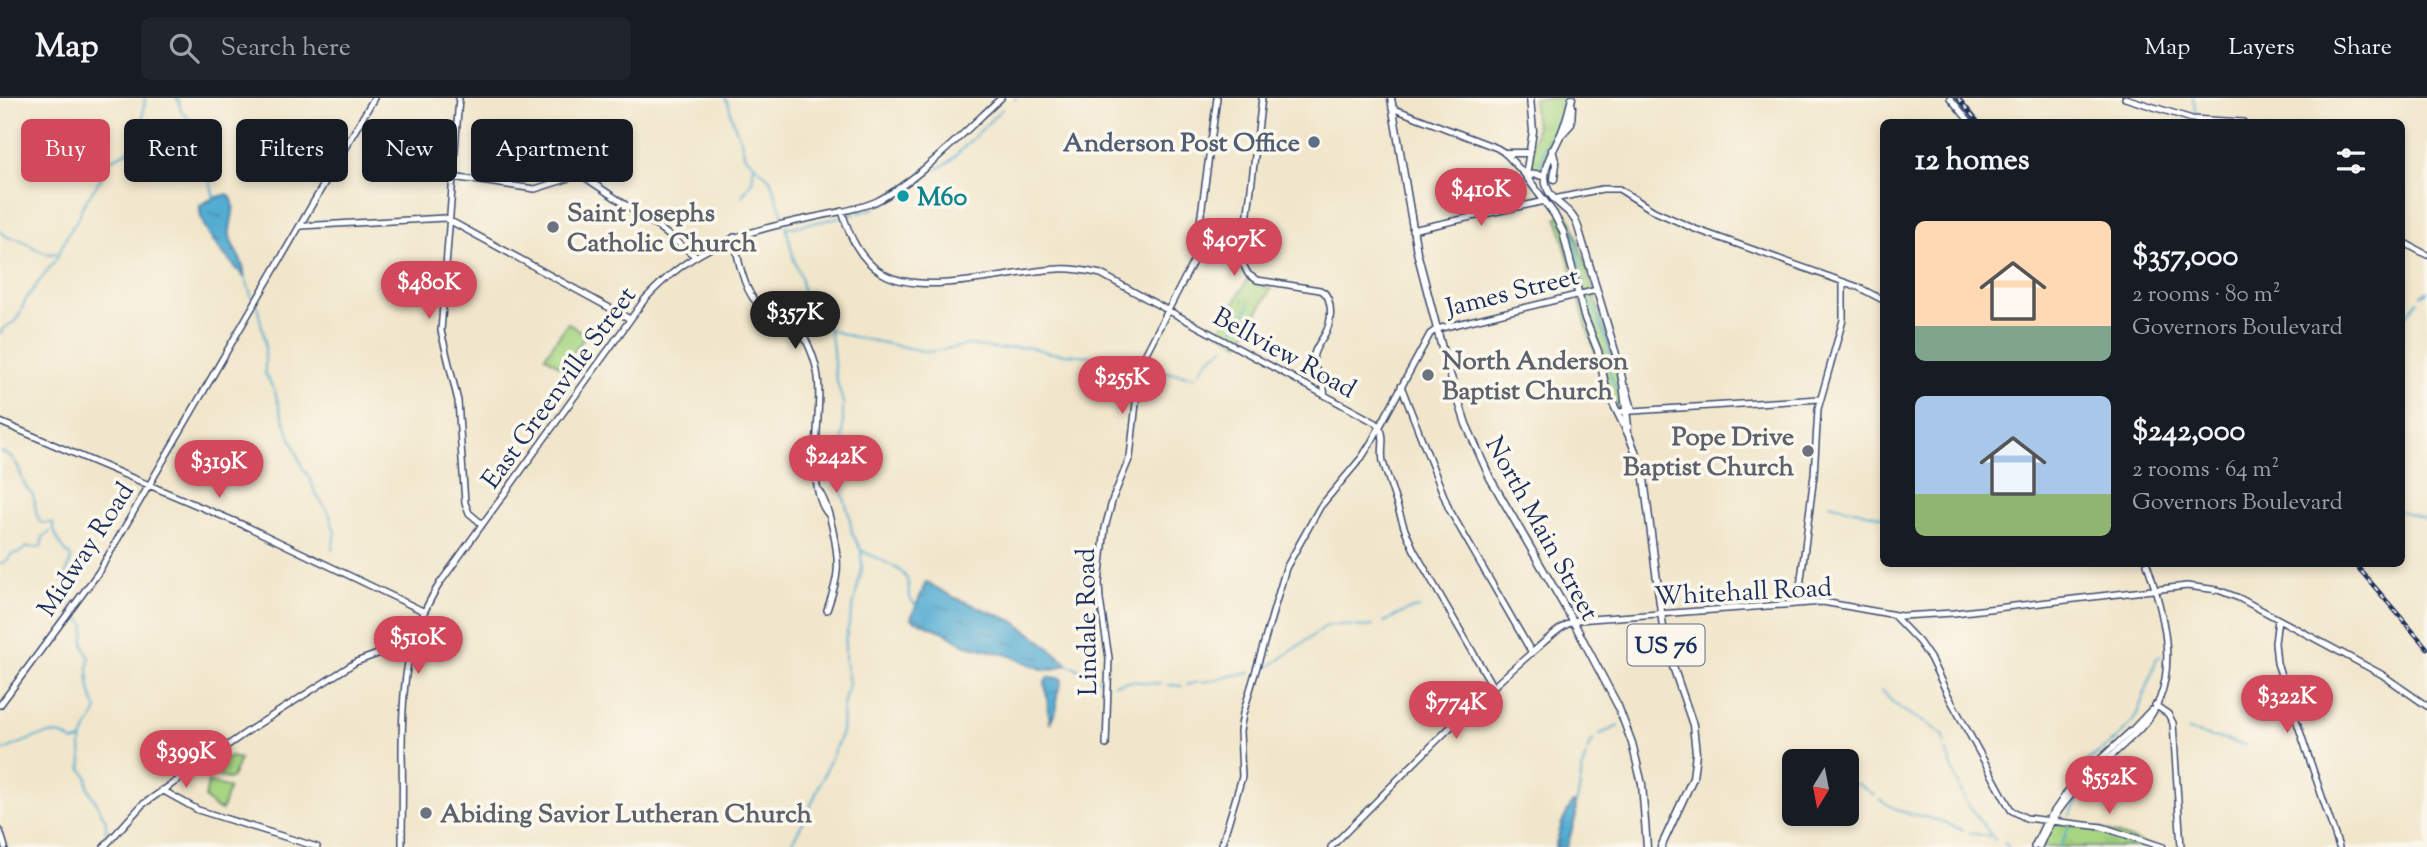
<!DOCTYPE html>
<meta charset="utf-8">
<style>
:root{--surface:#171b24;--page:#20242c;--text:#f1f3f6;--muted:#9ea1a6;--line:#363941;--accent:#d1495b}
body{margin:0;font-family:"Sorts Mill Goudy",serif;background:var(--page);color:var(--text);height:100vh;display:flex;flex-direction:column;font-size:26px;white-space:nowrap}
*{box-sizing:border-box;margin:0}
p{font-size:23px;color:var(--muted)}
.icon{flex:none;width:38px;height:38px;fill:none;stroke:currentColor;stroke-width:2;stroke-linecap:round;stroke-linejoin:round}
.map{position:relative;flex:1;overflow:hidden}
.side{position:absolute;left:1880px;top:21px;width:525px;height:448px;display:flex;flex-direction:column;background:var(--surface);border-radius:10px;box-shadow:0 4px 10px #0003}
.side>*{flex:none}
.top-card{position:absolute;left:21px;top:21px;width:665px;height:63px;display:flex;gap:14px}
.needle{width:46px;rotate:190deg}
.controls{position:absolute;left:1782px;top:651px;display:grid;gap:14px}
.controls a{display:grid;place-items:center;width:77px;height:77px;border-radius:10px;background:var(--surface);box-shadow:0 4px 10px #0003;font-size:35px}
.price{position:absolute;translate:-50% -60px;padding:0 16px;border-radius:24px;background:var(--accent);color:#fff;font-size:23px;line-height:46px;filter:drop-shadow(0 2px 4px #0008)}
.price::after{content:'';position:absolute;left:50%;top:42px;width:21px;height:16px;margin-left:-10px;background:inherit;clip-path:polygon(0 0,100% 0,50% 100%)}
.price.selected{background:#222;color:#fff}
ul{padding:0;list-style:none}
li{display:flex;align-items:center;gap:21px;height:175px;padding:0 35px}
li span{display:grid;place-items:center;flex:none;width:196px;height:140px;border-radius:10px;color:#555}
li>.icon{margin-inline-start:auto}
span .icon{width:84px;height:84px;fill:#fffc;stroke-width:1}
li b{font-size:30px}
h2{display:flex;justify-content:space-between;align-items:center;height:84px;padding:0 35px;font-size:30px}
.chip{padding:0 24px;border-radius:10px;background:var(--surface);box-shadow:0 4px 10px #0003;font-size:24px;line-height:63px}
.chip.selected{background:var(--accent);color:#fff}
header{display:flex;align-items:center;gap:42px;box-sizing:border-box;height:98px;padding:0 35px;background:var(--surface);border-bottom:2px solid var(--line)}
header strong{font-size:33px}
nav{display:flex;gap:38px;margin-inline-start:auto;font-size:24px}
.search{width:490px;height:63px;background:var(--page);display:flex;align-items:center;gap:18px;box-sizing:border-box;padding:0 24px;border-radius:10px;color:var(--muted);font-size:26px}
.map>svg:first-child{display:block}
</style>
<header>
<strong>Map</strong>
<div class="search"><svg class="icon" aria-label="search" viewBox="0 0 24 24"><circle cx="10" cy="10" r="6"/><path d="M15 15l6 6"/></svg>Search here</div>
<nav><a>Map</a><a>Layers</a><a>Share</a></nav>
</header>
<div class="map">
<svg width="2427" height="749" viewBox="0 0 2427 749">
<defs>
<pattern id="grass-tufts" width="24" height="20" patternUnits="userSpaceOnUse" patternTransform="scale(1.75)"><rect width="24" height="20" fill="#a8d582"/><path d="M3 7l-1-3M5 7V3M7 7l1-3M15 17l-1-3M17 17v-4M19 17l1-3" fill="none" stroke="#90b773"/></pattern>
<pattern id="water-ripples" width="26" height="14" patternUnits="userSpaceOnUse" patternTransform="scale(1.75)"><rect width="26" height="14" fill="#53acd1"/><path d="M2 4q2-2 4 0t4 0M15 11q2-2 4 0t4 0" fill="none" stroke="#448cad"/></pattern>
</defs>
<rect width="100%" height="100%" fill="#fbf7ec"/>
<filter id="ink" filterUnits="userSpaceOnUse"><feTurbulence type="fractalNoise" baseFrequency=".0143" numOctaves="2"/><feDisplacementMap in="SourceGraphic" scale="14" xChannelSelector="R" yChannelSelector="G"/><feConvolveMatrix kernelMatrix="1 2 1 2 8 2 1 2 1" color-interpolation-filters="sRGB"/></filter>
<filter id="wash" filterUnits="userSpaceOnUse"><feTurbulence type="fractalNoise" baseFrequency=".00686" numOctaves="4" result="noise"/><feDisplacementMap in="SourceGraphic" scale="28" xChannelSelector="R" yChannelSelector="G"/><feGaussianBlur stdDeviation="1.57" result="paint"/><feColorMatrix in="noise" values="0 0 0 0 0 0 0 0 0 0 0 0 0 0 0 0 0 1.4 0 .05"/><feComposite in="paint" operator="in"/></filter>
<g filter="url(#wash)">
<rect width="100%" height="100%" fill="#f1e6cb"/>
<path fill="url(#grass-tufts)" stroke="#628270" stroke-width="2" d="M1533 0H1569C1566 27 1548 50 1543 77L1531 75 1529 69 1536 30Z
M1566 115 1572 123 1616 266 1620 283 1622 310 1618 311C1589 253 1575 181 1557 119Z
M1248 180 1271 191 1240 245 1219 234Z
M2053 725 2101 731 2154 749H2042Z"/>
<path fill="#a8d582" stroke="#628270" stroke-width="2" d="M568 225 586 237 563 270 545 258Z
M231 659 240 661 232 680 227 681 212 676C214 666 221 662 231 659Z
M208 684 229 690 222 712 215 710 205 700Z"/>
<path fill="url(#water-ripples)" stroke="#376e98" stroke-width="2" d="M228 96C240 107 228 125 230 138 232 153 246 163 244 179 230 162 197 132 200 107L214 100Z
M926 484 953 499 1013 523 1039 541 1068 566 1052 572 1042 571 1008 557 966 547 942 533 914 522 911 520Z
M1048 579 1061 580 1062 583 1057 596V610L1050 624 1045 584Z
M1572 705H1576V717L1567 749H1555L1562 725Z"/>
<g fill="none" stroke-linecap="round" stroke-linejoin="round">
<path stroke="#53acd1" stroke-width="2" d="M176 0 179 3 181 14 192 23 189 38 209 57V79L214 100
M725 0C731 8 730 14 733 23 738 39 742 37 744 57L770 81 784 120
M2193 0 2197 24
M1015 1 1016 0
M1541 68 1543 52 1560 18 1564 0
M937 72 949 64 1002 11
M908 90 920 83
M742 98 752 83 754 68
M883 106 904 93
M859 115 875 110
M849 118 855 116
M1572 128 1584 187
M786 129 794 162 801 180 803 198 807 208 819 218 829 231 832 244 835 276 843 305V397L849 416 852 435 861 452 862 470 845 543V564L849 585 843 607 842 634 806 719 789 749
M787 130 839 120
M0 133C7 141 11 139 20 142 34 147 41 159 56 155
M245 178 253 203
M2421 197 2427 194
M1592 204 1611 256 1610 276
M257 207 265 243V275L275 294 280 312 303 371 310 380 315 395 329 415 335 434 332 452
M2401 224 2418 203
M830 232 854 239 928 254 970 247 998 251 1027 249 1052 255 1091 258 1138 267
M0 236 3 231 17 222 26 201 56 161 68 136 79 119 82 109 106 73 110 62 127 54 141 35 145 0
M1230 239 1250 206
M1148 271 1195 279
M1199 274 1208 261 1225 249
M1611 278 1619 298
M0 354C20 359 18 374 26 389 28 392 32 394 33 398 37 409 33 413 41 425H53C54 438 61 449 71 459 71 464 66 477 63 481L70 508
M1829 406 1883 419
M2401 413 2427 422
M862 453C873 459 902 469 907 481 911 492 905 498 916 507
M0 466 9 461 11 456 19 455 27 449H41L43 439 50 434
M74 512 85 527C84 544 81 544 90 561 85 570 91 602 97 611 94 622 85 631 82 642 79 653 84 658 81 670L87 678 88 689 106 723V743
M1384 524 1408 512 1419 510
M1068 566 1104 584
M1262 571 1272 567 1326 528C1342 524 1357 531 1373 528
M1203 584 1250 574
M1114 586 1131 583 1161 586
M1168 587 1182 588
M1187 587 1198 584
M1882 592C1901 618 1924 620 1944 638L1945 647
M2188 633 2245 647
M1598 637 1619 628
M0 653C18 649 45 629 64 638 68 639 70 642 73 644L81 642
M1587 653 1593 642
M1946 653 1964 701 1995 742
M2083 666C2099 654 2121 640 2133 623 2137 618 2155 569 2156 561L2161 558
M1846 686H1858L1874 697
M1880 702 1899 713 1933 721 1963 732
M1576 705C1582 689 1579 674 1586 658
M2070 717 2079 700 2091 686
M1970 735 1989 738
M2004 745 2009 749
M2060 749 2068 730"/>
</g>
</g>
<g filter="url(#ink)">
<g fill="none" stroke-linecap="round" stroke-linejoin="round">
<defs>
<path id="secondary" d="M459 0 441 233 458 303 465 405 469 415 482 426
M1262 0 1242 164 1248 176 1257 182 1320 192C1331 196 1332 215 1329 226 1327 237 1317 245 1314 256 1310 271 1327 283 1324 297
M1950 0 1970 24
M2125 0 2192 21 2243 24
M1392 10 1497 50 1505 55 1526 78
M452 79 535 91 573 79H584L653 125 695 158
M1554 101 1602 91H1619L1654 113 1695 131 1858 189 1883 202
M842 113C849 137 859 161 882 175 923 200 1010 173 1058 171 1073 170 1087 173 1101 176L1376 325C1388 337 1380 348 1383 364L1405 432 1414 452 1493 589
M300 128 445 120 630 221
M1412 132 1545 103
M734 139C737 157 743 191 757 205 763 211 773 211 782 214 800 223 813 254 817 273 825 311 803 388 828 416
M2401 143 2427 157
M1401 288 1449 411 1532 555
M1617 314 1819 301
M0 324 248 429 423 513
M819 393C830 409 839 455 837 474 836 487 831 500 827 512
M1798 505 1814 377 1818 311 1843 222V184
M1894 518 1919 544 1930 560 1949 599 2011 712 2026 720 2102 729 2163 749
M2278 521 2275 545 2277 565 2339 749
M0 607 98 475 374 0
M2155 607 2168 616 2173 625 2181 749
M1106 647 1109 560 1100 502 1099 485 1105 430 1113 400 1130 359 1139 278 1144 259 1195 160 1217 0
M162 692 198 712 317 749
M0 733 5 749
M104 749 142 707 251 631 356 564 380 555 408 558
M402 749C402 718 403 687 402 657 402 591 404 542 440 485L645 201C697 145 743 134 815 119 836 114 858 112 877 103 919 82 966 32 1001 0
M1221 749 1242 679 1240 633 1243 616 1286 470 1320 409 1362 359 1372 343 1430 236 1437 231 1597 192
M1331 749C1396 684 1459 617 1529 557 1544 545 1559 528 1577 522L1823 504 1901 518 1954 515 2187 488 2218 492 2239 500 2381 576 2427 608
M2034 749 2044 728 2072 687 2133 631 2151 612
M2039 749C2060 696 2100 671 2139 632 2184 588 2165 518 2147 466"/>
<path id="primary" d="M1391 0 1417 154 1443 254 1466 326 1490 380 1573 523 1618 608 1632 645 1642 686 1647 749
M1572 0C1569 12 1566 25 1561 36 1553 54 1539 72 1548 92 1556 109 1572 110 1578 129L1618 263 1623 285 1628 329
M1562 36 1571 26 1572 8
M1552 52 1556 66 1554 81
M1505 55H1529
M1526 78 1554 116 1563 134 1584 218 1598 253 1606 291 1629 338 1643 373 1665 545 1693 627 1696 655 1693 680 1661 749
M1526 78 1533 33 1530 0
M1526 78 1536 76 1545 79
M1626 290 1632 312"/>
</defs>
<use href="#secondary" stroke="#3b4a6e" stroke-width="8"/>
<use href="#primary" stroke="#3b4a6e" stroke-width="9"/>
<use href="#secondary" stroke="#fff" stroke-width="5"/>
<use href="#primary" stroke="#fff" stroke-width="6"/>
<defs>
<path id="rail" d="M1958 0 1978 24
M2355 466 2427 550"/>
</defs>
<use href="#rail" stroke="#1b2f5e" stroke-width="4.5"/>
<use href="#rail" stroke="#fbf7ec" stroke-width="2" stroke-dasharray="5" stroke-linecap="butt"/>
</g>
</g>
<circle fill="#5c6f8a" stroke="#fbf7ec" stroke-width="2.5" cx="1314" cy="44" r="7"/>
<circle fill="#0f9aa8" stroke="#fbf7ec" stroke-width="2.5" cx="903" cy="98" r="7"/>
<g fill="#6b7280" stroke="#fbf7ec" stroke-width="2.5">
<circle cx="553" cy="129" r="7"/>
<circle cx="1428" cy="277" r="7"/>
<circle cx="1808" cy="353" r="7"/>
<circle cx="426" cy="715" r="7"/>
</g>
<g text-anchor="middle" stroke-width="7" stroke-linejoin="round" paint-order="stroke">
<rect fill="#fbf7ec" stroke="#5e6b89" stroke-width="2" x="1627.5" y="526.5" width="77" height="41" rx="5"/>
<g font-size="24" font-weight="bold" fill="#1b2f5e">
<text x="1666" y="555">US 76</text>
</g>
<g font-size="26" font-weight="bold" fill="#4e5e75" stroke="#fbf7ec" text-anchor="end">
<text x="1300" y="53">Anderson Post Office</text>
</g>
<g font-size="26" font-weight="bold" fill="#0d838f" stroke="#fbf7ec" text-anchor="start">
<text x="917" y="107">M60</text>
</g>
<g font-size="26" font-weight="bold" fill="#5b616d" stroke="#fbf7ec" text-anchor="start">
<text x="567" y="123">Saint Josephs<tspan x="567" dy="30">Catholic Church</tspan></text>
<text x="1442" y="271">North Anderson<tspan x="1442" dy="30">Baptist Church</tspan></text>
<text x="1794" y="347" text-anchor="end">Pope Drive<tspan x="1794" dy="30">Baptist Church</tspan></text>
<text x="440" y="724">Abiding Savior Lutheran Church</text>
</g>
<g font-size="26" fill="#1b2f5e" stroke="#fbf7ec">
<text transform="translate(1512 193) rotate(-14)" y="9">James Street</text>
<text transform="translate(1285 254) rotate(29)" y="9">Bellview Road</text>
<text transform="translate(558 289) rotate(-54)" y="9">East Greenville Street</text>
<text transform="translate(1543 430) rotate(61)" y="9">North Main Street</text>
<text transform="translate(85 451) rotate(-57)" y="9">Midway Road</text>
<text transform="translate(1743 493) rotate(-3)" y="9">Whitehall Road</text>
<text transform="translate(1086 524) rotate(-91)" y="9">Lindale Road</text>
</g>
</g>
</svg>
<div class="controls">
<a><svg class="needle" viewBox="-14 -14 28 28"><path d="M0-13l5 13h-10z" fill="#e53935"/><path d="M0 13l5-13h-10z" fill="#9ea1a6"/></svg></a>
</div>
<b class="price" style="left:1481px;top:130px">$410K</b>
<b class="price" style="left:1234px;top:180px">$407K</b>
<b class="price" style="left:429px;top:223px">$480K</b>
<b class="price selected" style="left:795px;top:253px">$357K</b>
<b class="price" style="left:1122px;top:318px">$255K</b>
<b class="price" style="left:836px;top:397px">$242K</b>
<b class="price" style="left:219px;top:402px">$319K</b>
<b class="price" style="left:418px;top:578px">$510K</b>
<b class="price" style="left:2287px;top:637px">$322K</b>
<b class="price" style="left:1456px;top:643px">$774K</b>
<b class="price" style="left:186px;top:692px">$399K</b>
<b class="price" style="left:2109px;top:718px">$552K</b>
<div class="top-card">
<a class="chip selected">Buy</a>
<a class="chip">Rent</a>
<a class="chip">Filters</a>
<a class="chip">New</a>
<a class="chip">Apartment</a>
</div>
<section class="side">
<h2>12 homes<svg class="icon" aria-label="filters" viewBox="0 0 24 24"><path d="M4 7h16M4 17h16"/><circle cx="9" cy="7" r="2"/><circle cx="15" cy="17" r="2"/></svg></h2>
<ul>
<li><span style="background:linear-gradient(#ffd9b3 75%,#7fa58c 0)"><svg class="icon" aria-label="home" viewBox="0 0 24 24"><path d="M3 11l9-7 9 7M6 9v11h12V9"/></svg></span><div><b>$357,000</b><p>2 rooms · 80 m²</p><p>Governors Boulevard</p></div></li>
<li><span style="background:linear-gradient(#a9c7e8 70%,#8fb573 0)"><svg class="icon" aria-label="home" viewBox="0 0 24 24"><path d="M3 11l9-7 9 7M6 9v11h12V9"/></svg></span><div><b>$242,000</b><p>2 rooms · 64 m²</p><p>Governors Boulevard</p></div></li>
</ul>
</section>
</div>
